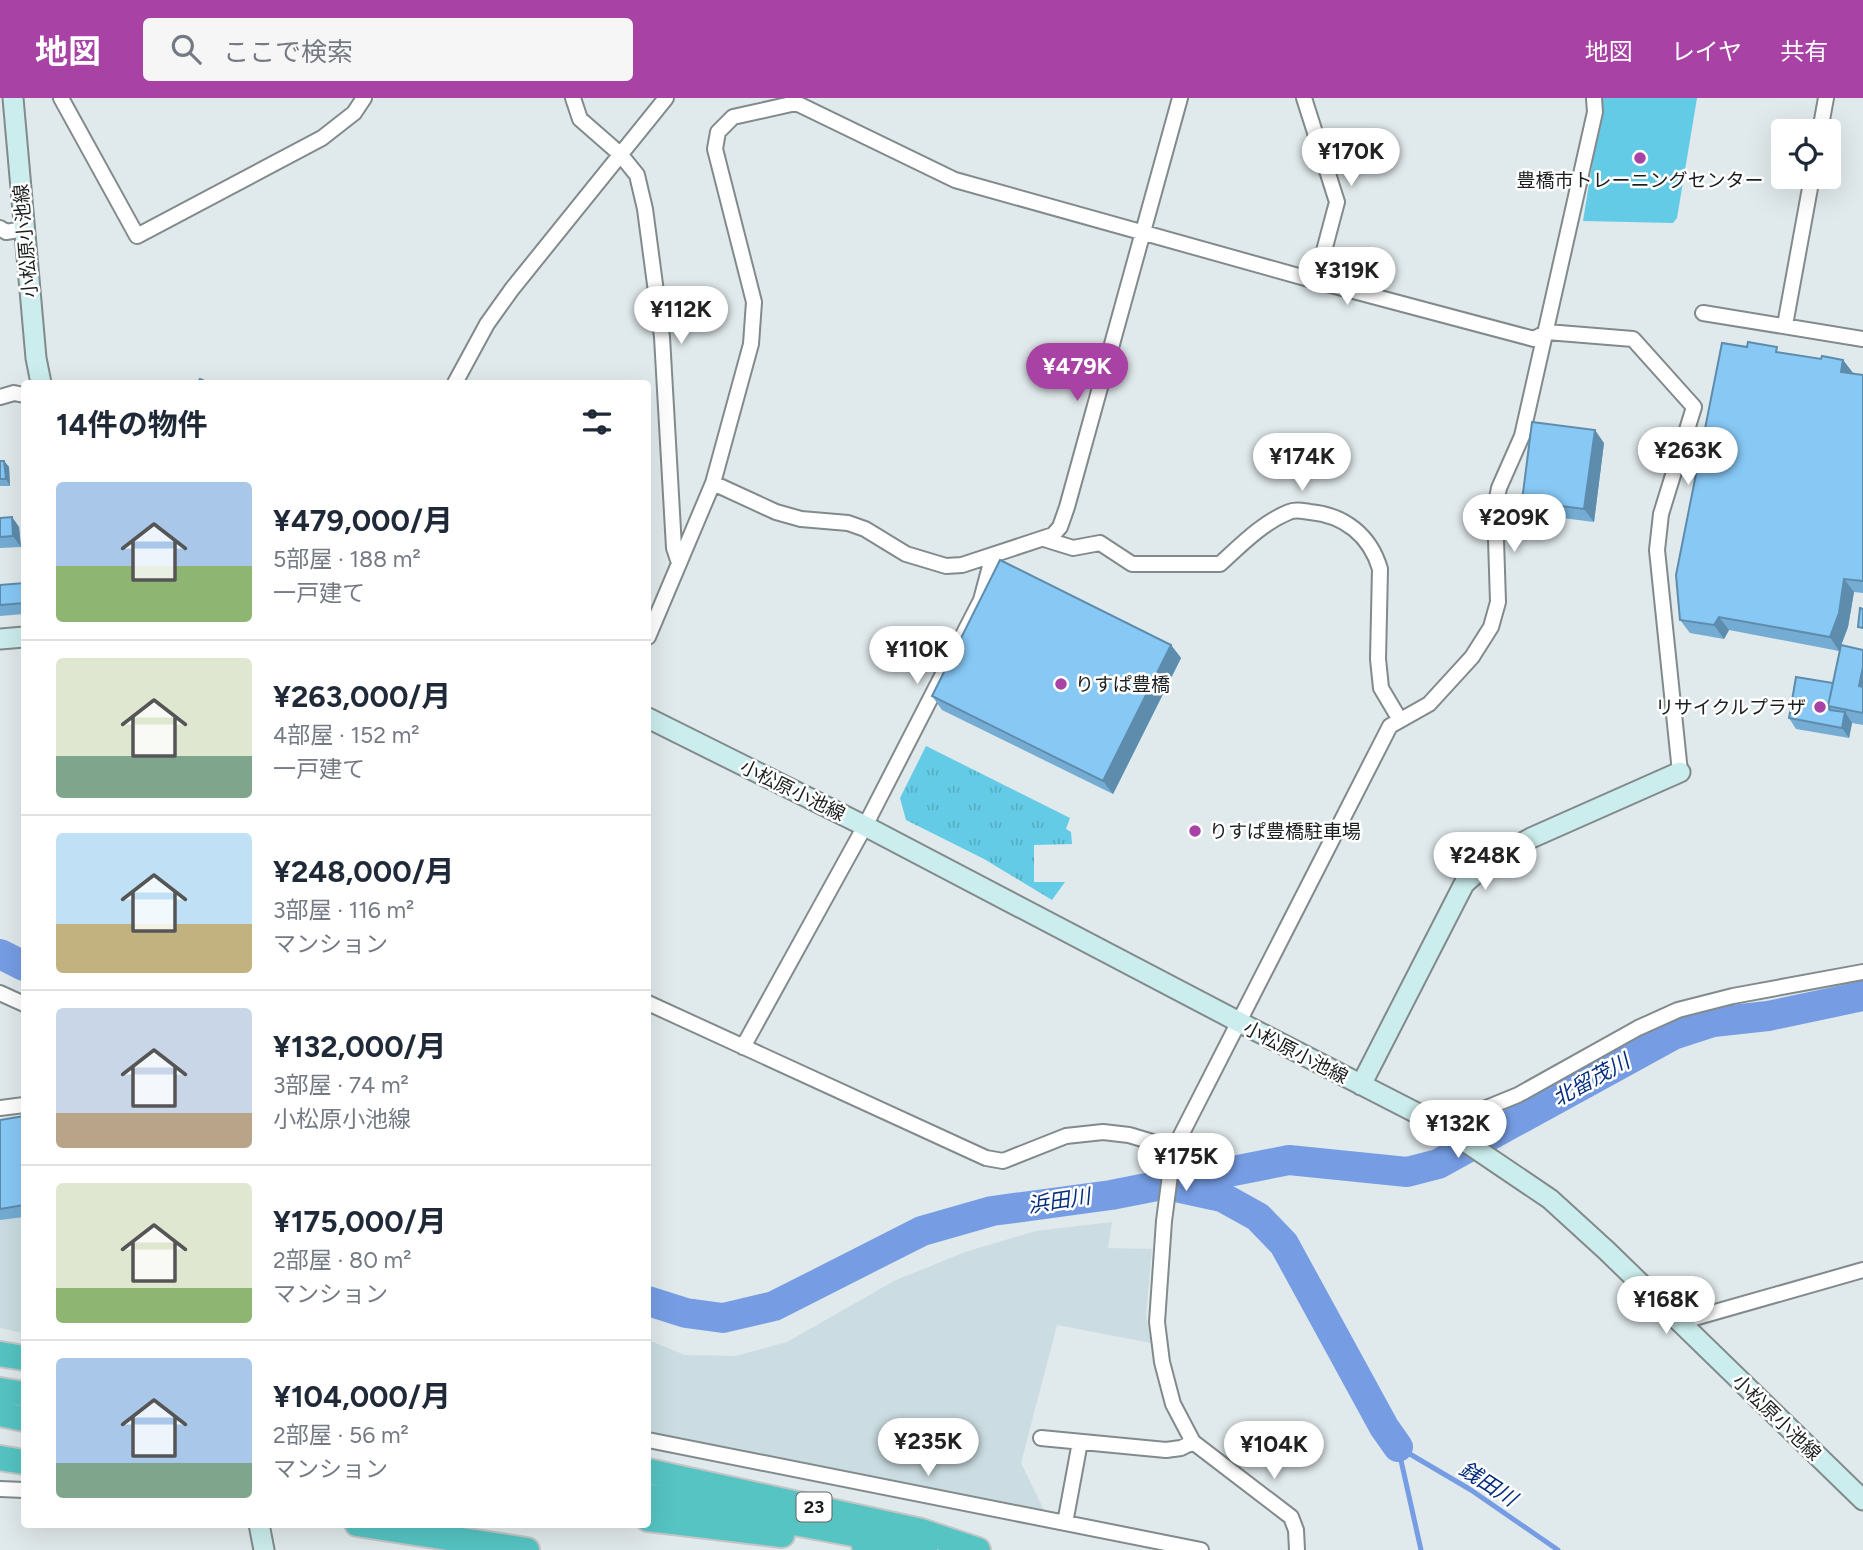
<!DOCTYPE html>
<html lang="ja">
<meta charset="utf-8">
<style>
:root{--surface:#fff;--page:#f6f6f7;--text:#1f2937;--muted:#747a83;--line:#e0e1e3;--accent:#a942a5}
body{margin:0;font-family:Figtree,"Noto Sans JP",sans-serif;background:var(--page);color:var(--text);height:100vh;display:flex;flex-direction:column;font-size:26px;white-space:nowrap}
*{box-sizing:border-box;margin:0}
p{font-size:23px;color:var(--muted)}
.icon{flex:none;width:38px;height:38px;fill:none;stroke:currentColor;stroke-width:2;stroke-linecap:round;stroke-linejoin:round}
.map{position:relative;flex:1;overflow:hidden}
.sheet{position:absolute;left:21px;top:282px;width:630px;height:1148px;display:flex;flex-direction:column;background:var(--surface);border-radius:7px;box-shadow:0 7px 28px #0002}
.sheet>*{flex:none}
.buttons{position:absolute;left:1771px;top:21px;display:grid;gap:14px}
.buttons a{display:grid;place-items:center;width:70px;height:70px;border-radius:7px;background:var(--surface);box-shadow:0 7px 28px #0002;font-size:35px}
.price{position:absolute;translate:-50% -60px;padding:0 16px;border-radius:24px;background:#fff;color:#222;font-size:23px;line-height:46px;filter:drop-shadow(0 2px 4px #0008)}
.price::after{content:'';position:absolute;left:50%;top:42px;width:21px;height:16px;margin-left:-10px;background:inherit;clip-path:polygon(0 0,100% 0,50% 100%)}
.price.selected{background:var(--accent);color:#fff}
ul{padding:0;list-style:none}
li{display:flex;align-items:center;gap:21px;height:175px;padding:0 35px}
li+li{border-top:2px solid var(--line)}
li span{display:grid;place-items:center;flex:none;width:196px;height:140px;border-radius:7px;color:#555}
li>.icon{margin-inline-start:auto}
span .icon{width:84px;height:84px;fill:#fffc;stroke-width:1}
li b{font-size:30px}
h2{display:flex;justify-content:space-between;align-items:center;height:84px;padding:0 35px;font-size:30px}
header{display:flex;align-items:center;gap:42px;box-sizing:border-box;height:98px;padding:0 35px;background:var(--accent);color:#fff}
header strong{font-size:33px}
nav{display:flex;gap:38px;margin-inline-start:auto;font-size:24px}
.search{width:490px;height:63px;background:var(--page);display:flex;align-items:center;gap:18px;box-sizing:border-box;padding:0 24px;border-radius:7px;color:var(--muted);font-size:26px}
.map>svg:first-child{display:block}
</style>
<header>
<strong>地図</strong>
<div class="search"><svg class="icon" aria-label="search" viewBox="0 0 24 24"><circle cx="10" cy="10" r="6"/><path d="M15 15l6 6"/></svg>ここで検索</div>
<nav><a>地図</a><a>レイヤ</a><a>共有</a></nav>
</header>
<div class="map">
<svg width="1863" height="1452" viewBox="0 0 1863 1452">
<defs>
<pattern id="grass-tufts" width="24" height="20" patternUnits="userSpaceOnUse" patternTransform="scale(1.75)"><rect width="24" height="20" fill="#64cbe6"/><path d="M3 7l-1-3M5 7V3M7 7l1-3M15 17l-1-3M17 17v-4M19 17l1-3" fill="none" stroke="#56aec5"/></pattern>
</defs>
<rect width="100%" height="100%" fill="#e0e9eb"/>
<path fill="#cbdde2" d="M24 1029V1235L0 1230V1032Z
M1112 1124 1108 1150 1152 1151 1146 1218 1151 1245 1057 1227 1021 1365 1045 1414 648 1337V1242L685 1257 736 1258 787 1244 894 1183 965 1154 1036 1133Z"/>
<path fill="url(#grass-tufts)" d="M926 648 1070 720 1066 731 1071 734 1072 746 1034 747V784H1065L1052 802 984 761 906 722 900 700Z"/>
<path fill="#64cbe6" d="M1603 0H1697L1677 120 1673 125 1583 123Z"/>
<g fill="none" stroke-linecap="round" stroke-linejoin="round">
<path stroke="#769de4" stroke-width="5" d="M1398 1349 1471 1392 1558 1452
M1398 1349 1421 1452"/>
<path stroke="#769de4" stroke-width="30" d="M0 856 24 868
M1176 1089 1222 1099 1258 1119 1284 1146 1384 1329 1398 1349
M648 1203 686 1215 723 1220 774 1208 922 1133 992 1113 1111 1097 1289 1062 1407 1074 1438 1066 1673 937 1713 924 1768 918 1863 898"/>
<defs>
<path id="street" d="M61 0 137 138 322 40 354 15 364 0
M573 0 580 21 620 56 637 77 645 111 662 239 674 450 679 465
M1304 0 1337 104 1316 183
M1820 33 1826 0
M0 130 6 134 24 131
M1703 215 1863 241
M1785 227 1812 79
M455 285 487 226 512 191 666 0
M0 299 14 295 24 297
M713 385 776 414 801 421 848 425 865 431 906 456 946 468 962 467 1053 437 1060 429 1067 409 1180 0
M1044 441 1073 450 1100 445 1132 466H1220C1241 447 1262 425 1289 414 1295 411 1303 413 1310 414 1344 417 1370 437 1380 471L1378 561 1381 590 1400 622
M648 539 713 385 751 246 754 204 715 51 718 34 733 19 796 5 955 82 1316 183 1534 241 1547 234 1633 241 1694 309 1661 416 1657 452 1680 674
M0 895 24 906
M648 905 986 1060 1003 1063 1066 1038 1103 1034 1129 1037 1176 1051
M743 949 865 728 981 502 993 457
M0 1010 24 1007
M1442 1028 1518 997 1638 930 1678 912 1733 898 1863 874
M1680 1224 1863 1172
M1041 1340 1166 1352 1181 1350 1193 1344
M648 1342 1201 1452
M0 1391 24 1392
M1065 1425 1080 1344
M1297 1452 1296 1432 1291 1419 1193 1344 1173 1306 1162 1264 1157 1224 1164 1123 1172 1062 1179 1041 1390 628 1429 606 1472 559 1491 529 1498 504 1495 410 1499 390 1522 338 1595 14 1594 0"/>
<path id="secondary" d="M13 0 36 260 41 285
M0 541 24 539
M648 620 865 728 1239 924 1442 1028 1550 1101 1607 1153 1863 1402
M1361 987 1464 786 1491 762 1531 740 1680 674
M259 1426 264 1452"/>
<path id="highway" d="M0 1256 24 1260
M0 1292 24 1296
M0 1316 24 1321
M0 1360 24 1364
M648 1373 921 1433 978 1452
M648 1398 881 1441
M648 1421 782 1437
M357 1426 527 1452
M863 1445 925 1452"/>
</defs>
<use href="#street" stroke="#828a8c" stroke-width="18"/>
<use href="#secondary" stroke="#828a8c" stroke-width="23"/>
<use href="#highway" stroke="#c4c5c5" stroke-width="28"/>
<use href="#street" stroke="#fff" stroke-width="14"/>
<use href="#secondary" stroke="#cceded" stroke-width="19"/>
<use href="#highway" stroke="#55c4c3" stroke-width="24"/>
</g>
<path fill="#74acd3" d="M1781 255 1821 261 1843 262 1853 275 1863 278V495L1854 494 1848 529 1841 547 1863 552V627L1852 625 1849 640 1796 631 1789 620 1833 585 1841 547 1839 553 1729 532 1724 541 1690 535 1680 522Z
M1604 345 1594 424 1531 416 1522 403Z
M0 363H4L9 369 10 388H0Z
M12 419 19 429 21 449 0 450V420Z
M24 485V516L0 518V487Z
M1171 547 1181 560 1113 696 942 612 932 598Z
M24 1018V1119L0 1122V1022Z"/>
<path fill="#5e8cac" d="M1843 262 1853 275 1841 274Z
M1595 332 1604 345 1594 424 1584 411Z
M4 363 9 369 10 388 6 381Z
M12 419 19 429 21 449 13 438Z
M1844 481 1854 494 1848 529 1839 553 1830 539Z
M1719 519 1729 532 1724 541 1714 527Z
M1171 547 1181 560 1113 696 1103 683Z
M1863 569V594L1859 588Z
M1845 614 1852 625 1849 640 1842 630Z"/>
<path fill="#87c8f5" stroke="#5e8cac" stroke-width="2" d="M1748 244 1777 249 1776 254 1821 261 1822 258 1843 262 1841 274 1863 277V483L1844 481 1839 515 1830 539 1719 519 1714 527 1680 522 1676 477 1722 245 1747 249Z
M200 281 209 285H197Z
M1532 324 1595 332 1584 411 1522 403Z
M0 363H4L6 381H0Z
M12 419 13 438 0 439V420Z
M1000 462 1171 547 1103 683 932 598Z
M24 485V505L0 507V487Z
M1860 510 1863 511V530L1858 529Z
M1841 547 1863 552V569L1859 588 1863 589V615L1828 608Z
M1796 579 1833 585 1828 608 1830 612 1845 614 1842 630 1789 620Z
M24 1018V1107L0 1111V1022Z"/>
<g fill="#a942a5" stroke="#fff" stroke-width="2.5">
<circle cx="1640" cy="60" r="7"/>
<circle cx="1061" cy="586" r="7"/>
<circle cx="1820" cy="609" r="7"/>
<circle cx="1195" cy="733" r="7"/>
</g>
<g text-anchor="middle" stroke-width="5" stroke-linejoin="round" paint-order="stroke">
<rect fill="#fff" stroke="#606263" stroke-width="2" x="796.5" y="1394.5" width="35" height="29" rx="5"/>
<g font-size="18" font-weight="bold" fill="#1c1f20">
<text x="814" y="1415">23</text>
</g>
<g font-size="19" fill="#1c1f20" stroke="#fff" text-anchor="start">
<text x="1640" y="89" text-anchor="middle">豊橋市トレーニングセンター</text>
<text x="1075" y="593">りすぱ豊橋</text>
<text x="1806" y="616" text-anchor="end">リサイクルプラザ</text>
<text x="1209" y="740">りすぱ豊橋駐車場</text>
</g>
<g font-size="19" fill="#1c1f20" stroke="#fff">
<text transform="translate(25 143) rotate(-95)" y="7">小松原小池線</text>
<text transform="translate(793 692) rotate(26)" y="7">小松原小池線</text>
<text transform="translate(1296 954) rotate(27)" y="7">小松原小池線</text>
<text transform="translate(1777 1319) rotate(44)" y="7">小松原小池線</text>
</g>
<g font-size="21" font-style="italic" fill="#052d7e" stroke="#fff">
<text transform="translate(1591 982) rotate(-29)" y="7">北留茂川</text>
<text transform="translate(1059 1103) rotate(-9)" y="7">浜田川</text>
<text transform="translate(1488 1386) rotate(33)" y="7">銭田川</text>
</g>
</g>
</svg>
<div class="buttons">
<a><svg class="icon" aria-label="locate" viewBox="0 0 24 24"><circle cx="12" cy="12" r="6"/><path d="M12 2v4M12 18v4M2 12h4M18 12h4"/></svg></a>
</div>
<b class="price" style="left:1351px;top:90px">¥170K</b>
<b class="price" style="left:1347px;top:209px">¥319K</b>
<b class="price" style="left:681px;top:248px">¥112K</b>
<b class="price selected" style="left:1077px;top:305px">¥479K</b>
<b class="price" style="left:1688px;top:389px">¥263K</b>
<b class="price" style="left:1302px;top:395px">¥174K</b>
<b class="price" style="left:1514px;top:456px">¥209K</b>
<b class="price" style="left:917px;top:588px">¥110K</b>
<b class="price" style="left:1485px;top:794px">¥248K</b>
<b class="price" style="left:1458px;top:1062px">¥132K</b>
<b class="price" style="left:1186px;top:1095px">¥175K</b>
<b class="price" style="left:1666px;top:1238px">¥168K</b>
<b class="price" style="left:928px;top:1380px">¥235K</b>
<b class="price" style="left:1274px;top:1383px">¥104K</b>
<section class="sheet">
<h2>14件の物件<svg class="icon" aria-label="filters" viewBox="0 0 24 24"><path d="M4 7h16M4 17h16"/><circle cx="9" cy="7" r="2"/><circle cx="15" cy="17" r="2"/></svg></h2>
<ul>
<li><span style="background:linear-gradient(#a9c7e8 60%,#8fb573 0)"><svg class="icon" aria-label="home" viewBox="0 0 24 24"><path d="M3 11l9-7 9 7M6 9v11h12V9"/></svg></span><div><b>¥479,000/月</b><p>5部屋 · 188 m²</p><p>一戸建て</p></div></li>
<li><span style="background:linear-gradient(#dfe7d0 70%,#7fa58c 0)"><svg class="icon" aria-label="home" viewBox="0 0 24 24"><path d="M3 11l9-7 9 7M6 9v11h12V9"/></svg></span><div><b>¥263,000/月</b><p>4部屋 · 152 m²</p><p>一戸建て</p></div></li>
<li><span style="background:linear-gradient(#bfe0f5 65%,#c2b280 0)"><svg class="icon" aria-label="home" viewBox="0 0 24 24"><path d="M3 11l9-7 9 7M6 9v11h12V9"/></svg></span><div><b>¥248,000/月</b><p>3部屋 · 116 m²</p><p>マンション</p></div></li>
<li><span style="background:linear-gradient(#c9d6e8 75%,#b9a48a 0)"><svg class="icon" aria-label="home" viewBox="0 0 24 24"><path d="M3 11l9-7 9 7M6 9v11h12V9"/></svg></span><div><b>¥132,000/月</b><p>3部屋 · 74 m²</p><p>小松原小池線</p></div></li>
<li><span style="background:linear-gradient(#dfe7d0 75%,#8fb573 0)"><svg class="icon" aria-label="home" viewBox="0 0 24 24"><path d="M3 11l9-7 9 7M6 9v11h12V9"/></svg></span><div><b>¥175,000/月</b><p>2部屋 · 80 m²</p><p>マンション</p></div></li>
<li><span style="background:linear-gradient(#a9c7e8 75%,#7fa58c 0)"><svg class="icon" aria-label="home" viewBox="0 0 24 24"><path d="M3 11l9-7 9 7M6 9v11h12V9"/></svg></span><div><b>¥104,000/月</b><p>2部屋 · 56 m²</p><p>マンション</p></div></li>
</ul>
</section>
</div>
